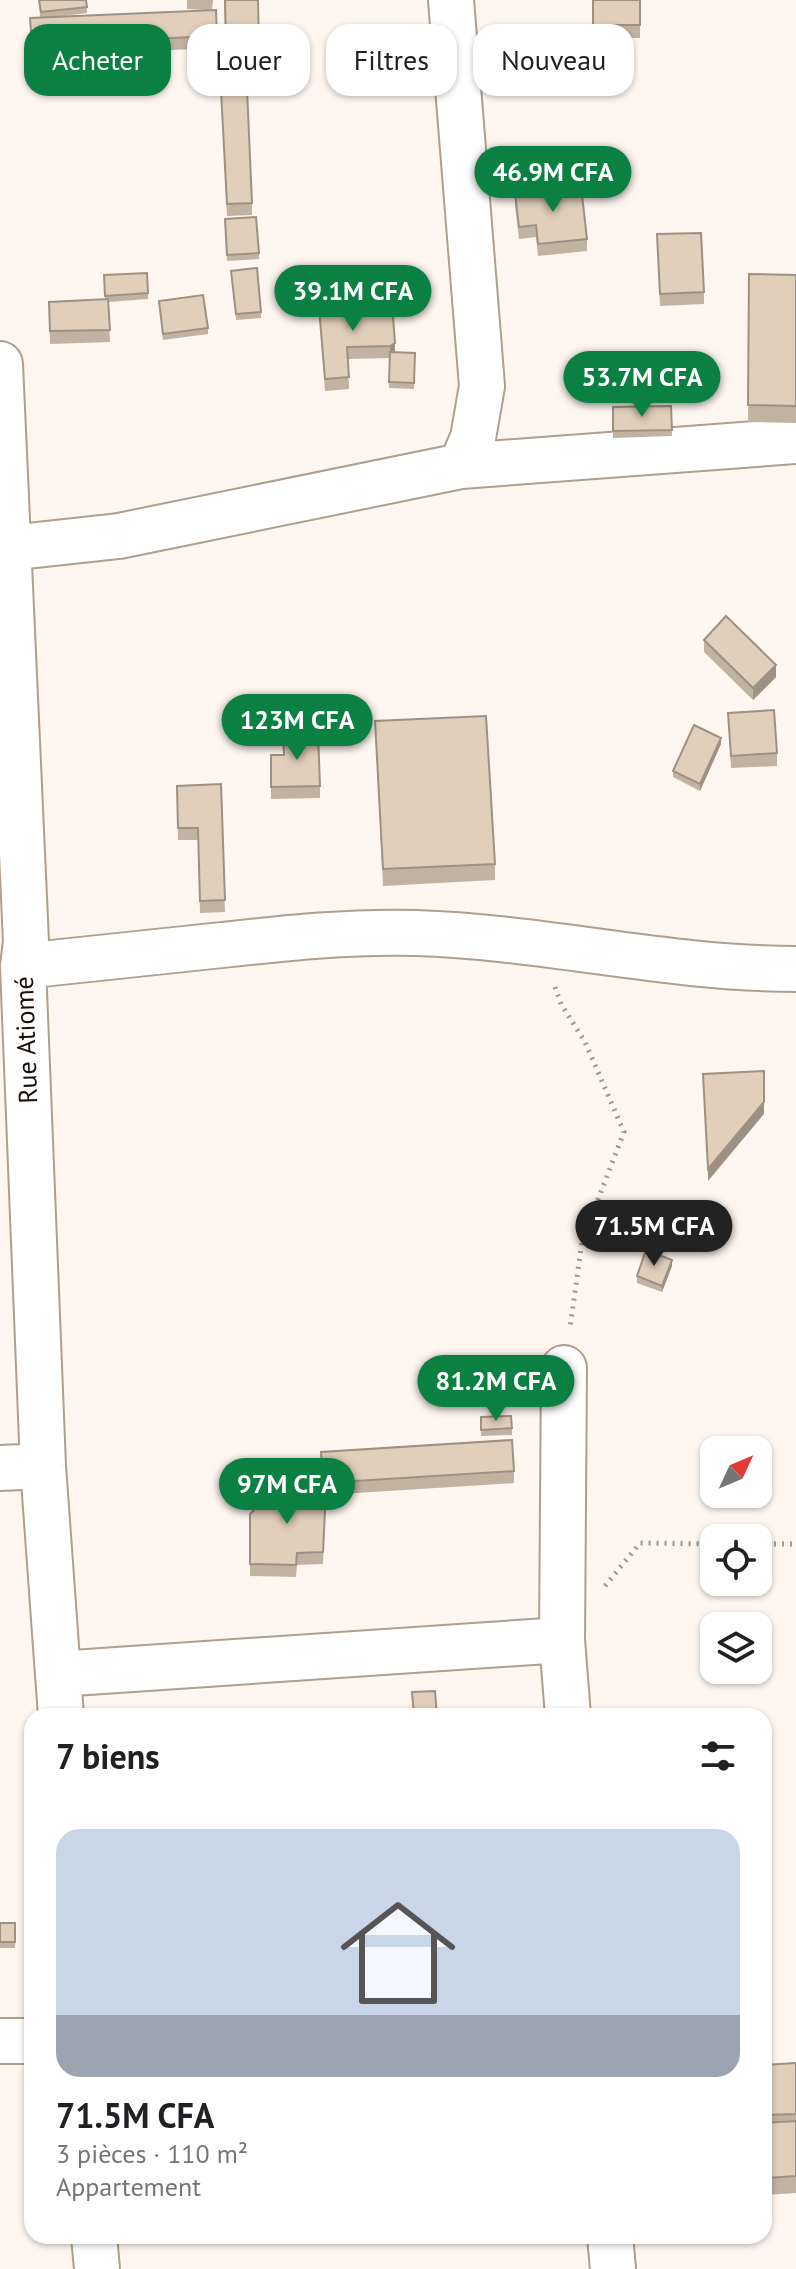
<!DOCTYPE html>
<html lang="fr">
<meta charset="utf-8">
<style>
:root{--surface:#fff;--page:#f6f6f6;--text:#202124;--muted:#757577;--line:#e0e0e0;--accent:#0b8043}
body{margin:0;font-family:"PT Sans",sans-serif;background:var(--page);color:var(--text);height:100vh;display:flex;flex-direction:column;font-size:30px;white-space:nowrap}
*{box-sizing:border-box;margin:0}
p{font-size:26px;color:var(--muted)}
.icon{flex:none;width:44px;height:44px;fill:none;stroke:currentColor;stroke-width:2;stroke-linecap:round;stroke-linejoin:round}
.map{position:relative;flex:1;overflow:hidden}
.side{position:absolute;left:24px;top:1708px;width:748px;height:536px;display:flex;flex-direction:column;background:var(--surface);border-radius:24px;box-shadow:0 2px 6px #0004}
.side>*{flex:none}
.guide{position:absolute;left:24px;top:24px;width:748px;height:72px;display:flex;gap:16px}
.needle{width:52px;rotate:46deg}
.fabs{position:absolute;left:700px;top:1436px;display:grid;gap:16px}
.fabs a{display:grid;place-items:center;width:72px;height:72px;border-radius:16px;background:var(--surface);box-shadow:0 2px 6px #0004;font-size:40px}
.price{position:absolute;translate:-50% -68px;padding:0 18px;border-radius:28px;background:var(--accent);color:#fff;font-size:26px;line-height:52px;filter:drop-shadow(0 2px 4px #0008)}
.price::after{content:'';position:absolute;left:50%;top:48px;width:24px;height:18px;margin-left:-12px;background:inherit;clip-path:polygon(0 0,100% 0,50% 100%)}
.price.active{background:#222;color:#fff}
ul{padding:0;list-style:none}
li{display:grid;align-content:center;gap:16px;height:424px;padding:0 32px}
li+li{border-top:2px solid var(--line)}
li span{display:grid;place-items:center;height:248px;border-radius:24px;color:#555}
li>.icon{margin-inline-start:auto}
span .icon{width:144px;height:144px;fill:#fffc;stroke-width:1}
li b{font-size:34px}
h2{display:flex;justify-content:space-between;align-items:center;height:96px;padding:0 32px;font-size:34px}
.pill{padding:0 28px;border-radius:24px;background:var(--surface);box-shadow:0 2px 6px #0004;font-size:28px;line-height:72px}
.pill.active{background:var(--accent);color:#fff}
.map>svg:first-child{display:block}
</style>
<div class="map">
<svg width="796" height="2269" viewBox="0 0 796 2269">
<rect width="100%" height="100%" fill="#fef6ef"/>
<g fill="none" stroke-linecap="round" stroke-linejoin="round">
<defs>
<path id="minor" d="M0 364 26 942 23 966 43 1466 61 1716
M461 466 796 441
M9 548 119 536 461 466 473 438 482 386 451 0
M23 966C90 959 156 952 222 945 287 938 351 931 416 933 543 937 669 969 796 969
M564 1368 562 1640 568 1716
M0 1468 43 1466
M58 1674 562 1640
M0 2041H32
M94 2236 97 2269
M610 2236 613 2269"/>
</defs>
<use href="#minor" stroke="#b09f8d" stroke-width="48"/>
<path stroke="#9e9790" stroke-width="5" stroke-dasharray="2 6" stroke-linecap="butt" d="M555 987 561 1004 585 1042 624 1132 582 1241 570 1328
M758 1544H796
M605 1586 640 1543 714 1544"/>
<use href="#minor" stroke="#fff" stroke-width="44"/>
</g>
<path fill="#c2b2a2" d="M39 0H86L87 13 56 17 206 10 187 9V0H213L212 10 217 36V48L32 56 30 18 40 17Z
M224 0H258L259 57 226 58Z
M593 0H640V38H593Z
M221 91 252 203V215L227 216Z
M515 193 587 239V251L538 256 536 237 519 239 515 205Z
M225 219 259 253V259L227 261Z
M657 234 704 292V304L660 306Z
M231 271 261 312V318L236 320Z
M749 274 796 275V423L748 422Z
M104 275 148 293V299L108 302 110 342 50 344 49 302 105 299Z
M159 301 208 328V334L163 340Z
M392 303 395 352 415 353 414 389 389 388 390 358 348 359 349 389 325 391 319 308Z
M671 406 672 436 613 438V407Z
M704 640 776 677 753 700 704 652Z
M728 713 777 753V766L731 768Z
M375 721 495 864V880L383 886Z
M721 744 700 791 673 777V771Z
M271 755H283L320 786V798L271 799Z
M221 784 225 912 200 913 198 840H178L177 786Z
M672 1266 662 1292 637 1283V1276Z
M481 1417 512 1428V1435L481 1436Z
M321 1452 514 1471V1483L326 1495 323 1564 297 1565 296 1577 250 1576V1514L323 1490Z
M0 1923H15V1948H0Z
M796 2063V2193L766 2195 764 2175V2065Z"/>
<path fill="#9e9184" d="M395 343V355L390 358V346Z
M776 665V677L753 700V688Z
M721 738V744L700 791V784Z
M764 1102V1114L708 1181V1169Z
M672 1260V1266L662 1292V1286Z"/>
<path fill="#e1cfbc" stroke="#9e9184" stroke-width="2" d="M39 0H86L87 7 41 12Z
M225 0H258L259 45 226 46Z
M593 0H640V25H593Z
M216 10 217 36 32 44 30 18Z
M247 89 252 203 227 204 221 91Z
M581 186 587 239 538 244 536 225 519 227 515 193Z
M256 217 259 253 227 255 225 219Z
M701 233 704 292 660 294 657 234Z
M257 268 261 312 236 314 231 271Z
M147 273 148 293 105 296 104 275Z
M749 274 796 275V406L748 405Z
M203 295 208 328 163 334 159 301Z
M108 299 110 330 50 331 49 302Z
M392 303 395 343 390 346 347 347 349 377 325 379 319 308Z
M390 352 415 353 414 383 389 382Z
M671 406 672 430 613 431V407Z
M726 616 776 665 753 688 704 640Z
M774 710 777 753 731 756 728 713Z
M486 716 495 864 383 869 375 721Z
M694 725 721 738 700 784 673 771Z
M318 733 320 786 271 787V755H284L283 734Z
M221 784 225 900 200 901 198 828H178L177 786Z
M764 1071V1102L708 1169 703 1074Z
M646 1250 672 1260 662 1286 637 1276Z
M511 1416 512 1428 481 1430V1417Z
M512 1440 514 1471 323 1483 321 1452Z
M277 1485 326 1490 323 1552 297 1553 296 1565 250 1564V1514Z
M435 1691 437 1716H414L412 1692Z
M0 1923H15V1942H0Z
M796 2063V2114L764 2115V2065Z
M796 2121V2176L766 2178 764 2158V2123Z"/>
<g text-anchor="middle" stroke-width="8" stroke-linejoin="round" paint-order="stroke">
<g font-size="26" fill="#18120b" stroke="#fff">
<text transform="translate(26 1040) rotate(-92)" y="9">Rue Atiomé</text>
</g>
</g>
</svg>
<div class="fabs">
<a><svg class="needle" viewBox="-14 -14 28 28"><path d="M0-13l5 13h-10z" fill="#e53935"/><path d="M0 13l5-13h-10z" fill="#757577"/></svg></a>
<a><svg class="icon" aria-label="locate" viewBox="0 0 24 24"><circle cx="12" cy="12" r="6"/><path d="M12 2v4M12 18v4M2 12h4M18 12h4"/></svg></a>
<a><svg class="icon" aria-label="layers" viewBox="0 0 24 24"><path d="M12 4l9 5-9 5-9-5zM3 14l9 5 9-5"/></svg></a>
</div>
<b class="price" style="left:553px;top:214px">46.9M CFA</b>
<b class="price" style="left:353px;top:333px">39.1M CFA</b>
<b class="price" style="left:642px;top:419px">53.7M CFA</b>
<b class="price" style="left:297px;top:762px">123M CFA</b>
<b class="price active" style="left:654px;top:1268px">71.5M CFA</b>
<b class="price" style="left:496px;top:1423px">81.2M CFA</b>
<b class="price" style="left:287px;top:1526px">97M CFA</b>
<div class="guide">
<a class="pill active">Acheter</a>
<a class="pill">Louer</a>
<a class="pill">Filtres</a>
<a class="pill">Nouveau</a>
</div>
<section class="side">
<h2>7 biens<svg class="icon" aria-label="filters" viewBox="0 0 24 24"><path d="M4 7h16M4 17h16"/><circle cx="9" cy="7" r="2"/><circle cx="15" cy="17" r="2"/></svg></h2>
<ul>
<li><span style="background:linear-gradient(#c9d6e8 75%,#9aa5b1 0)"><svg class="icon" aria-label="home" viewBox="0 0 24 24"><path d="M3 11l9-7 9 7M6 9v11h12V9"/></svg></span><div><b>71.5M CFA</b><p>3 pièces · 110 m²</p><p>Appartement</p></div></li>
</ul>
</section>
</div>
